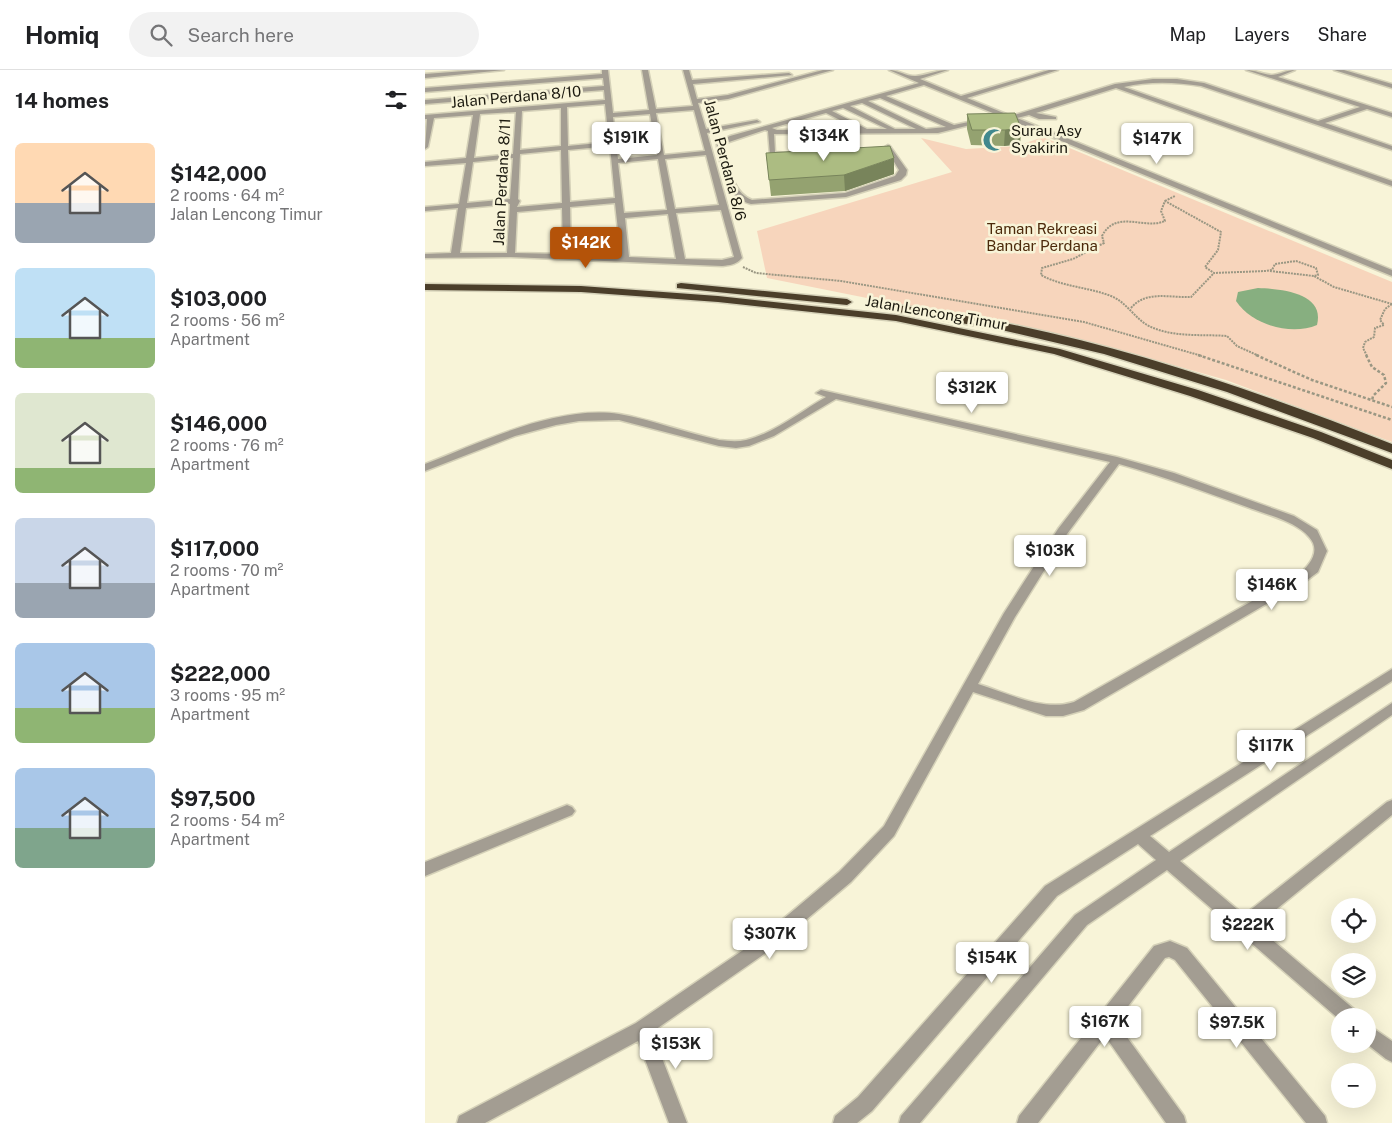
<!DOCTYPE html>
<meta charset="utf-8">
<style>
:root{--surface:#fff;--page:#f2f2f2;--text:#202124;--muted:#757577;--line:#e0e0e0;--accent:#b45309}
body{margin:0;font-family:"Public Sans",sans-serif;background:var(--page);color:var(--text);height:100vh;display:flex;flex-direction:column;font-size:19px;white-space:nowrap}
*{box-sizing:border-box;margin:0}
p{font-size:16px;color:var(--muted)}
.icon{flex:none;width:28px;height:28px;fill:none;stroke:currentColor;stroke-width:2;stroke-linecap:round;stroke-linejoin:round}
.map{position:relative;flex:1;overflow:hidden}
.sheet{display:flex;flex-direction:column;background:var(--surface);width:425px}
.sheet>*{flex:none}
.buttons{position:absolute;left:906px;top:828px;display:grid;gap:10px}
.buttons a{display:grid;place-items:center;width:45px;height:45px;border-radius:50%;background:var(--surface);box-shadow:0 5px 20px #0002;font-size:25px}
.price{position:absolute;translate:-50% -42px;padding:0 11px;border-radius:5px;background:#fff;color:#222;font-size:16px;line-height:32px;filter:drop-shadow(0 1px 2px #0008)}
.price::after{content:'';position:absolute;left:50%;top:30px;width:15px;height:11px;margin-left:-8px;background:inherit;clip-path:polygon(0 0,100% 0,50% 100%)}
.price.selected{background:var(--accent);color:#fff}
ul{padding:0;list-style:none}
li{display:flex;align-items:center;gap:15px;height:125px;padding:0 15px}
li span{display:grid;place-items:center;flex:none;width:140px;height:100px;border-radius:8px;color:#555}
li>.icon{margin-inline-start:auto}
span .icon{width:60px;height:60px;fill:#fffc;stroke-width:1}
li b{font-size:21px}
h2{display:flex;justify-content:space-between;align-items:center;height:60px;padding:0 15px;font-size:21px}
header{display:flex;align-items:center;gap:30px;box-sizing:border-box;height:70px;padding:0 25px;background:var(--surface);border-bottom:1px solid var(--line)}
header strong{font-size:24px}
nav{display:flex;gap:28px;margin-inline-start:auto;font-size:18px}
.search{width:350px;height:45px;background:var(--page);display:flex;align-items:center;gap:12px;box-sizing:border-box;padding:0 18px;border-radius:28px;color:var(--muted);font-size:19px}
main{display:flex;flex:1;min-height:0}
.map>svg:first-child{display:block}
</style>
<header>
<strong>Homiq</strong>
<div class="search"><svg class="icon" aria-label="search" viewBox="0 0 24 24"><circle cx="10" cy="10" r="6"/><path d="M15 15l6 6"/></svg>Search here</div>
<nav><a>Map</a><a>Layers</a><a>Share</a></nav>
</header>
<main>
<section class="sheet">
<h2>14 homes<svg class="icon" aria-label="filters" viewBox="0 0 24 24"><path d="M4 7h16M4 17h16"/><circle cx="9" cy="7" r="2"/><circle cx="15" cy="17" r="2"/></svg></h2>
<ul>
<li><span style="background:linear-gradient(#ffd9b3 60%,#9aa5b1 0)"><svg class="icon" aria-label="home" viewBox="0 0 24 24"><path d="M3 11l9-7 9 7M6 9v11h12V9"/></svg></span><div><b>$142,000</b><p>2 rooms · 64 m²</p><p>Jalan Lencong Timur</p></div></li>
<li><span style="background:linear-gradient(#bfe0f5 70%,#8fb573 0)"><svg class="icon" aria-label="home" viewBox="0 0 24 24"><path d="M3 11l9-7 9 7M6 9v11h12V9"/></svg></span><div><b>$103,000</b><p>2 rooms · 56 m²</p><p>Apartment</p></div></li>
<li><span style="background:linear-gradient(#dfe7d0 75%,#8fb573 0)"><svg class="icon" aria-label="home" viewBox="0 0 24 24"><path d="M3 11l9-7 9 7M6 9v11h12V9"/></svg></span><div><b>$146,000</b><p>2 rooms · 76 m²</p><p>Apartment</p></div></li>
<li><span style="background:linear-gradient(#c9d6e8 65%,#9aa5b1 0)"><svg class="icon" aria-label="home" viewBox="0 0 24 24"><path d="M3 11l9-7 9 7M6 9v11h12V9"/></svg></span><div><b>$117,000</b><p>2 rooms · 70 m²</p><p>Apartment</p></div></li>
<li><span style="background:linear-gradient(#a9c7e8 65%,#8fb573 0)"><svg class="icon" aria-label="home" viewBox="0 0 24 24"><path d="M3 11l9-7 9 7M6 9v11h12V9"/></svg></span><div><b>$222,000</b><p>3 rooms · 95 m²</p><p>Apartment</p></div></li>
<li><span style="background:linear-gradient(#a9c7e8 60%,#7fa58c 0)"><svg class="icon" aria-label="home" viewBox="0 0 24 24"><path d="M3 11l9-7 9 7M6 9v11h12V9"/></svg></span><div><b>$97,500</b><p>2 rooms · 54 m²</p><p>Apartment</p></div></li>
</ul>
</section>
<div class="map">
<svg width="967" height="1053" viewBox="0 0 967 1053">
<rect width="100%" height="100%" fill="#f8f4d8"/>
<path fill="#f7d5bc" d="M618 67 967 212V372L801 310 681 276 342 208 332 161 527 102 496 68 541 79 592 76Z"/>
<path fill="#87af80" d="M833 218C857 219 900 223 892 255 866 266 827 255 811 231L813 222Z"/>
<g fill="none" stroke-linecap="round" stroke-linejoin="round">
<defs>
<path id="minor" d="M53 0H79L0 8V4Z
M177 0H183L188 43 224 40 217 0H223L231 39 268 36 258 0H264L267 10 364 3 367 5 268 14 272 29 303 25 398 0H408L303 29 273 33 281 59 332 50 335 52 282 63 317 188C311 195 305 195 297 196L86 187 0 188V184L26 183 33 138 0 141V137L34 134 41 93 0 96V92L41 88 48 45 9 48 3 77 0 79 2 49H0V45L180 30 179 20 0 34V30L179 16 178 8 0 22V18L177 4ZM180 34 184 72 143 76 142 37ZM136 38V76L95 80 97 41ZM269 40 280 81 239 85 231 43ZM91 42 88 84 49 88 55 44ZM225 44 232 85 193 89 188 47ZM185 76 190 128 145 132 143 80ZM136 80 137 133 92 137 95 131 93 129 95 84ZM281 85 294 135 250 139 240 89ZM88 88 85 129 42 133 48 92ZM233 89 242 140 199 143 193 93ZM190 133 196 187 146 185 145 137ZM85 134 82 183H35L41 138ZM137 138 138 184 90 183 92 142ZM296 140 309 187 297 190 260 189 251 143ZM243 144 251 189 204 187 200 148Z
M464 0C473 0 483 7 491 6 502 5 512 0 523 0L495 9 536 26 624 0H633L542 28 586 46 690 14 728 9H752L779 13 893 51 935 37 821 0C830 0 837 4 846 5 853 5 862 0 870 0L853 7 967 43V47L942 39 900 53 967 76V80L776 16C750 12 724 11 699 17L967 111V116L691 18 611 43 631 47V49H614L604 45 592 48 967 200V206L499 15 461 26 529 55 558 49 561 51 513 63 349 64 350 82 364 83V87H361L345 85 343 61 340 60 298 74C303 92 306 122 327 130L420 123 470 106 474 100 460 77 463 75 465 76 482 100 481 105 476 110 421 127 326 134C306 129 300 109 295 91 294 85 291 77 292 72L305 66 494 13ZM455 28 521 57 501 59 443 31ZM437 33 491 59H470L425 36ZM418 38 462 59H442L407 41ZM401 43 433 59 352 60 347 58Z
M909 0H919L967 14V18Z
M396 320 692 387 749 403 869 446 892 460 902 481 893 502 881 511 659 640 638 646H621L548 622 469 766 426 812 345 880 227 962 262 1053H244L213 971 60 1053H32L34 1046 211 953 333 870 414 802 459 756 579 543 633 459 685 392 411 329 349 366 324 376 311 378 294 376 194 350 154 351 131 355 90 366 0 401V394C57 372 131 335 194 344 228 350 261 363 294 370 303 371 312 372 321 370 350 363 376 341 401 327L391 323ZM694 394C738 406 780 422 822 437 840 444 872 452 884 467 897 481 884 496 873 505L649 632C618 642 583 623 553 614L590 547 642 464Z
M967 599V611L725 766 744 782 967 633V645L755 791 819 845 962 732 967 730V745L831 856 930 940 933 946H915V950L742 800 662 855 495 1053H474L476 1046 650 845 731 790 713 774 632 826 447 1041 432 1053H408L410 1046 433 1027 620 816Z
M142 735 147 737 150 741 147 745 0 806V792Z
M745 871 762 878 900 1046 902 1053H881L750 890 744 887 740 888 691 952 759 1046 761 1053H741L680 966 613 1053H592L594 1046 729 876Z
M942 954 967 971V992L961 989 942 974Z"/>
<path id="highway" d="M256 213 422 229 427 232 422 235 252 218V214Z
M0 214 156 216 293 226 471 245 635 279 773 320 896 362 967 390V399L888 368 765 326 629 284 471 251 293 232 156 222 0 220Z
M455 233C631 253 803 309 967 374V383L802 322 679 284 581 261 451 238V234Z"/>
</defs>
<use href="#minor" stroke="#d5d1b8" stroke-width="3"/>
<use href="#highway" stroke="#d5d1b8" stroke-width="3"/>
<path stroke="#9a9783" stroke-width="2" stroke-dasharray="2 1" stroke-linecap="butt" d="M740 131 750 126
M318 197 331 203 416 211 659 252 777 286
M845 201 889 206
M706 238C721 220 745 228 766 227L789 203
M834 286 812 276 802 266C776 264 746 268 722 255 709 247 701 232 686 226 663 217 638 217 616 205L617 198 648 189 679 173 677 166C691 139 719 160 740 151L736 141 740 131 796 162 793 180 780 197 789 203 841 201 847 200 850 194 871 191 891 198 893 205 889 206 909 217 967 234
M942 286 938 278 940 272 949 267 950 258 959 255 955 250 960 239 967 234"/>
<path stroke="#9a9783" stroke-width="2.5" stroke-dasharray="3 2" stroke-linecap="butt" d="M773 285 967 350
M831 285 887 310 967 337
M941 285 947 297 959 305 961 313 948 326 947 331"/>
<use href="#minor" fill="#a39d92" fill-rule="evenodd"/>
<use href="#highway" fill="#4b3e2a" fill-rule="evenodd"/>
</g>
<path fill="#94a270" d="M542 44 596 58 595 74 579 76 546 75 542 59Z
M341 83 469 104 420 121 346 126Z"/>
<path fill="#78845b" d="M596 58 595 74 579 76 580 60Z
M469 88V104L420 121 419 105Z"/>
<path fill="#acbc82" stroke="#78845b" d="M590 43 596 58 580 60H547L542 44Z
M465 76 469 88 419 105 344 110 341 83Z"/>
<defs>
<symbol id="mosque-bare" viewBox="-9 -9 18 18"><path d="M3.5-4.9A6 6 0 1 0 3.5 4.9A5 5 0 1 1 3.5-4.9Z" fill="#41888e" stroke="#f8f4d8" stroke-width="2.5" paint-order="stroke"/></symbol>
</defs>
<g fill-rule="evenodd">
<use href="#mosque-bare" x="553" y="54" width="32" height="32"/>
</g>
<g text-anchor="middle" stroke-width="5" stroke-linejoin="round" paint-order="stroke">
<g font-size="15" fill="#1b190f" stroke="#f8f4d8">
<text transform="translate(91 27) rotate(-5)" y="5">Jalan Perdana 8/10</text>
<text transform="translate(300 90) rotate(75)" y="5">Jalan Perdana 8/6</text>
<text transform="translate(77 112) rotate(-87)" y="5">Jalan Perdana 8/11</text>
<text transform="translate(511 243) rotate(10)" y="5">Jalan Lencong Timur</text>
</g>
<g font-size="15" fill="#1b190f" stroke="#f8f4d8" text-anchor="start">
<text x="586" y="66">Surau Asy<tspan x="586" dy="17">Syakirin</tspan></text>
</g>
<g font-size="15" fill="#4c2a0b" stroke="#f8f4d8">
<text x="617" y="164">Taman Rekreasi<tspan x="617" dy="17">Bandar Perdana</tspan></text>
</g>
</g>
</svg>
<div class="buttons">
<a><svg class="icon" aria-label="locate" viewBox="0 0 24 24"><circle cx="12" cy="12" r="6"/><path d="M12 2v4M12 18v4M2 12h4M18 12h4"/></svg></a>
<a><svg class="icon" aria-label="layers" viewBox="0 0 24 24"><path d="M12 4l9 5-9 5-9-5zM3 14l9 5 9-5"/></svg></a>
<a>+</a>
<a>−</a>
</div>
<b class="price" style="left:399px;top:92px">$134K</b>
<b class="price" style="left:201px;top:94px">$191K</b>
<b class="price" style="left:732px;top:95px">$147K</b>
<b class="price selected" style="left:161px;top:199px">$142K</b>
<b class="price" style="left:547px;top:344px">$312K</b>
<b class="price" style="left:625px;top:507px">$103K</b>
<b class="price" style="left:847px;top:541px">$146K</b>
<b class="price" style="left:846px;top:702px">$117K</b>
<b class="price" style="left:823px;top:881px">$222K</b>
<b class="price" style="left:345px;top:890px">$307K</b>
<b class="price" style="left:567px;top:914px">$154K</b>
<b class="price" style="left:680px;top:978px">$167K</b>
<b class="price" style="left:812px;top:979px">$97.5K</b>
<b class="price" style="left:251px;top:1000px">$153K</b>
</div>
</main>
